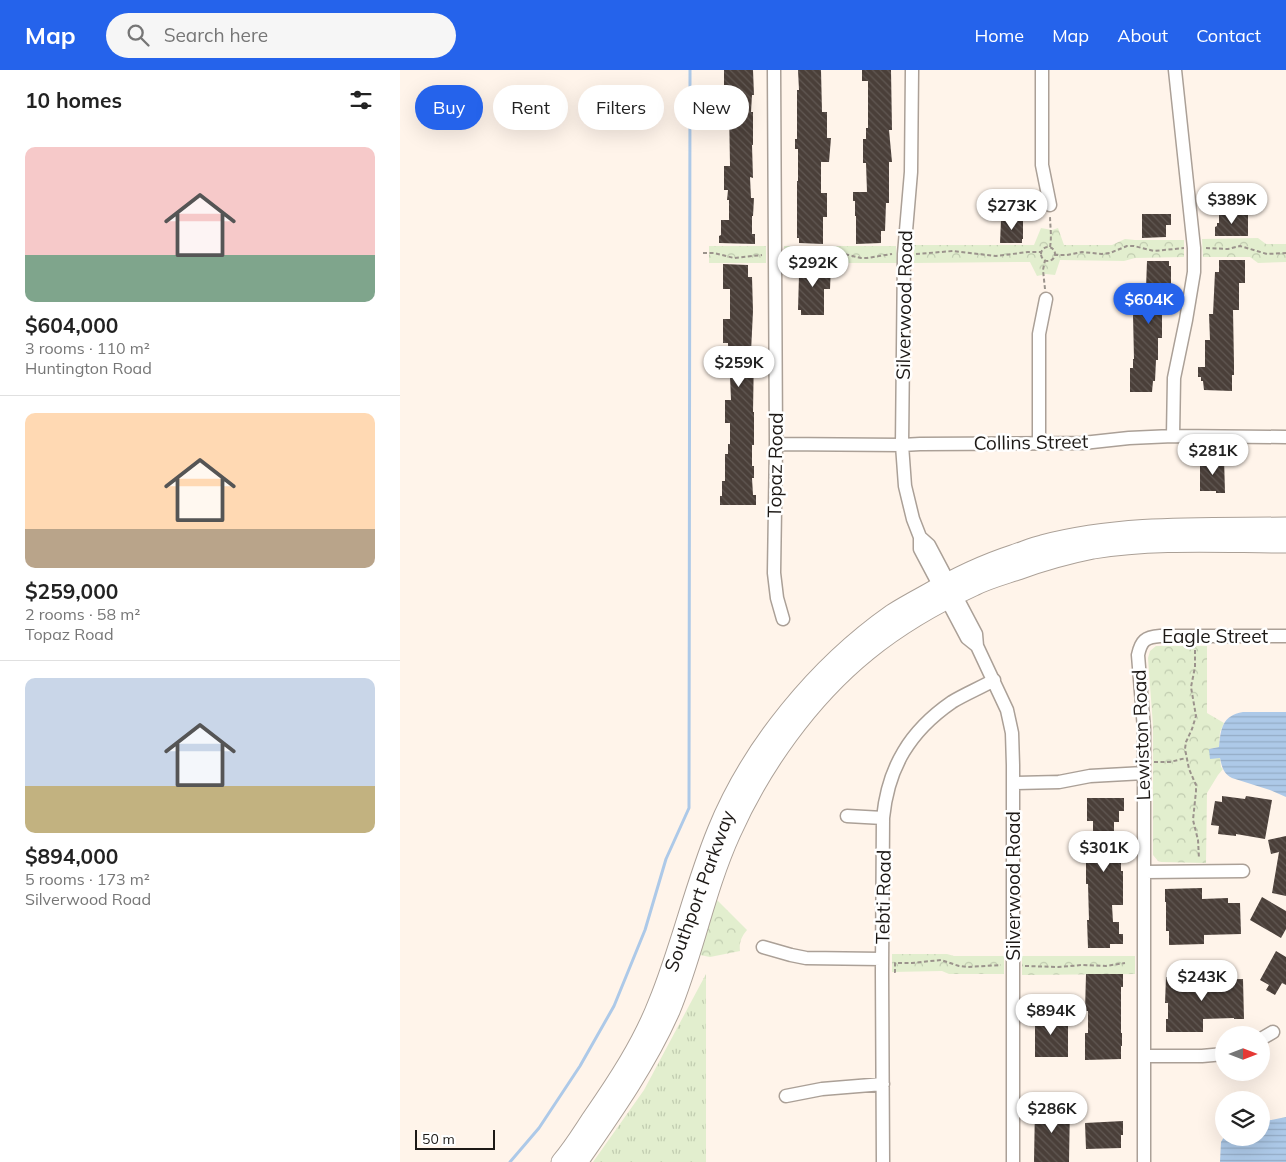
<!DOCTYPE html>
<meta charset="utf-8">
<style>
:root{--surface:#fff;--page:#f6f6f6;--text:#222;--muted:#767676;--line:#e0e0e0;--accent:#2563eb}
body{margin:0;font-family:Mulish,sans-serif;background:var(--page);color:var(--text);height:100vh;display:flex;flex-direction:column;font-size:19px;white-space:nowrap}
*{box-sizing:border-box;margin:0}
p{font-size:16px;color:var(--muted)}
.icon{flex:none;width:28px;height:28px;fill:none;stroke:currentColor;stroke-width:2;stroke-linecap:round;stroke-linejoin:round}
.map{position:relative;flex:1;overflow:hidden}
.sheet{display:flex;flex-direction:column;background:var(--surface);width:400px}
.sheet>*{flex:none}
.guide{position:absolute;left:15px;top:15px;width:475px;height:45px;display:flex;gap:10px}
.needle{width:32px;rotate:90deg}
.tools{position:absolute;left:815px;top:956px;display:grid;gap:10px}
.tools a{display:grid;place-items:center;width:55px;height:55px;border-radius:50%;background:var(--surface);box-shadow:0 5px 20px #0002;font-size:25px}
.scale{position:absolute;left:15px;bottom:12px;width:80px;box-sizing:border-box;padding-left:5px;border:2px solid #1d1916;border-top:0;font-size:14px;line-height:18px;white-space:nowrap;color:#1d1916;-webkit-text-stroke:4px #fff;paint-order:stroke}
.price{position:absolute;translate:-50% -42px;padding:0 11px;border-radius:18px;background:#fff;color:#222;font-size:16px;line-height:32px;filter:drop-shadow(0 1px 2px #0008)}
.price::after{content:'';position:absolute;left:50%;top:30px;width:15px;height:11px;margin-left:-8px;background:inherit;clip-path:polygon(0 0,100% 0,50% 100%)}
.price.current{background:var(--accent);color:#fff}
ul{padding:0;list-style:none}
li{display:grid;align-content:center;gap:10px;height:265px;padding:0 25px}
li+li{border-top:1px solid var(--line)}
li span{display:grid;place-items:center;height:155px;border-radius:10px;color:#555}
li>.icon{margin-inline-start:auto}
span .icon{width:90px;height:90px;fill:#fffc;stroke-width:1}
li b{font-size:21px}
h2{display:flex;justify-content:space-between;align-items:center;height:60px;padding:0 25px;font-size:21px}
.chip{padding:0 18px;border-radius:22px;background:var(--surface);box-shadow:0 5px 20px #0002;font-size:18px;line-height:45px}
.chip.current{background:var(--accent);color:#fff}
header{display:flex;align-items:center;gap:30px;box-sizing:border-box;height:70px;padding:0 25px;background:var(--accent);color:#fff}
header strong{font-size:24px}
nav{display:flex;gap:28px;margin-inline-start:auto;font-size:18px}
.search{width:350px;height:45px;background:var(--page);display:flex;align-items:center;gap:12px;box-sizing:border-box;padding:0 18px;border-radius:28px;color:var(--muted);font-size:19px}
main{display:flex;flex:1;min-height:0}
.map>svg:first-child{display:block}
</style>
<header>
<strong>Map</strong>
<div class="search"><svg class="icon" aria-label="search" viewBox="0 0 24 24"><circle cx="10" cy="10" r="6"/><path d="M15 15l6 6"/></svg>Search here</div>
<nav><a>Home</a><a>Map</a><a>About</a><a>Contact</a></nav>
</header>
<main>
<section class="sheet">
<h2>10 homes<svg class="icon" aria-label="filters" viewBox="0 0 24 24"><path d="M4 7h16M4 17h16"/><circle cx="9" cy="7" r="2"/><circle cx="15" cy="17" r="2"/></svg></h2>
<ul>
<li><span style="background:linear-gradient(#f6c9c9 70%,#7fa58c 0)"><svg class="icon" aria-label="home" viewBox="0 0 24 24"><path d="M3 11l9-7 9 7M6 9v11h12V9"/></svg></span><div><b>$604,000</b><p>3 rooms · 110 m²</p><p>Huntington Road</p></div></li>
<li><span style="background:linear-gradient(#ffd9b3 75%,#b9a48a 0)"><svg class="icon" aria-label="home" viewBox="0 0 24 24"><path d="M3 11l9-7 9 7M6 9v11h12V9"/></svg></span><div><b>$259,000</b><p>2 rooms · 58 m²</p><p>Topaz Road</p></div></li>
<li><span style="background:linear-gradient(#c9d6e8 70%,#c2b280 0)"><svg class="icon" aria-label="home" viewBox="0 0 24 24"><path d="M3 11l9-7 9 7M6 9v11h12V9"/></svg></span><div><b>$894,000</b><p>5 rooms · 173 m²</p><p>Silverwood Road</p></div></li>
</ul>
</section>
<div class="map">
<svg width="886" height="1092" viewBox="0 0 886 1092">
<defs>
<pattern id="grass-tufts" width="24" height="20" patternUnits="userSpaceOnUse" patternTransform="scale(1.25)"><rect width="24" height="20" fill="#e2eece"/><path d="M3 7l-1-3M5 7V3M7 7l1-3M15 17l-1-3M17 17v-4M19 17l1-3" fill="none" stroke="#c1ccb0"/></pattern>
<pattern id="park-crowns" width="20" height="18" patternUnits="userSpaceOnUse" patternTransform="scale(1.25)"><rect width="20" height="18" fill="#e2eece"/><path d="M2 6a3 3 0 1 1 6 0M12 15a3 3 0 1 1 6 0" fill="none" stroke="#c1ccb0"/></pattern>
<pattern id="water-rules" width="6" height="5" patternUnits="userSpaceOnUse" patternTransform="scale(1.25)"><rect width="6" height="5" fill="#adc9e8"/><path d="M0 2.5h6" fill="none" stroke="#94acc6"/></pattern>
<pattern id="building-back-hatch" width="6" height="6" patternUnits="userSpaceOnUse" patternTransform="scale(1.25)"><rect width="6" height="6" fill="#4a3f39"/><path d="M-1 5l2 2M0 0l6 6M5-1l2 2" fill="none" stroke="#615853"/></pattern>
</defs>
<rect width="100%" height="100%" fill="#fff4ea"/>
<path fill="url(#grass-tufts)" d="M306 904V1092H193L244 1020Z"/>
<path fill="url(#park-crowns)" d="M641 158 652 160 658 158 664 175H712L725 169 735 170H784V187L735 188 724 191 660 190 655 205 646 204 637 206 630 192 514 193V175H634Z
M858 168 866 174H886V192L858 193 850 187H803L802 169Z
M309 176H366V193H309Z
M384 176H496L497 193H384Z
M756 576H807V643L824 653 820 662 819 677 809 679 820 688 821 697 823 699 818 705 807 723 806 793 761 792 758 791 753 785V656L748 588 750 581Z
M316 829 347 860C341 867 339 873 340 881L310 887 300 885Z
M492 884H547L554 886H604V904H549L542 901 492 902Z
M622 886H735V904L622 905Z"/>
<path fill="url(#water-rules)" d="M843 642H886V727L870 720 832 708C823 703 822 697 820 688L810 689 809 679 819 677C821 658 822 646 843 642Z
M886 1047V1092H820L821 1072 824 1067 861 1068V1052Z"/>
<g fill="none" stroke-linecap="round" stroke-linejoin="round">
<path stroke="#adc9e8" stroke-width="3" d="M110 1092 139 1058 180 996 214 936 245 860 266 789 289 738 290 0"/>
</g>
<path fill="url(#building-back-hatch)" d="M324 0H353L354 25H352L351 42H353V75H352L353 108 350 107 351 128H354L353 146H352V164H355V174L319 173V166L321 165V150H329V130H327L328 120H324V96H330L329 39H321V24H319V15H324Z
M398 0H421L422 42H427V68H431L429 92H421V123H427V147H423V174L399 173V168H397V111H398V79H395V69H397V20H399Z
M462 0H491L492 60H489L492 92H489V133H486L485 161H481V173L456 174V146H455V131H453V122H467L466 93H463V69H466V58H468V11H462Z
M819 143H848V166H815V157L817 156V153H819Z
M742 144H771V155H766V167L742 168Z
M623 149V169H622V173H600L601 150Z
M819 190H845V213H839V240H833L834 294V305H832V321L804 320 803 311H801V307H798V297H805V270H810L809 244H813L815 202H819Z
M747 191H769V196H771V214H765V231H768V241H762V268H758V290H756L755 311H753L752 322H730V298H733V289H734L733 245V234H735V218H746Z
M323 194 348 195V207H352L353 241 351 282H354L353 342H354V375H352V396H354V408H352L353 425H356V435H320V426H322V411H325V384H328V374H330V353H325V330H331L329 283H328V273H323V249H330V219H323Z
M396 195H431L430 219H424V245H401V240H398L399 205H396Z
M814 387H824L825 423H816V421H800V392H810V390H814Z
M822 726 845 729 846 726 872 730 865 769 836 764V766L818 764 819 756 811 755 815 731 822 732Z
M687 728H724V741H719V752H714V768H721V801H723V835H712L713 852H719V864H723V874H710V878H688L687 850H689L688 814H686V783L685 773H693V751H687Z
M886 766V826L872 823 879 782 871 784 868 770Z
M802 818V829L828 828V833H840L841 864 804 865V874L769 875V861H766V832H765V819Z
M862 827 886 841V859L881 868 850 850Z
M876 881 886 887V915L882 913 875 925 866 920 869 915 860 910Z
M686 904H723V917H721V963H722V976H721V989L685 990V963H688V941H685Z
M766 907 805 908V910L843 909 844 949H834V948L803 949V962H766V949H768V933H765Z
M668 945V987H635V956H632V946Z
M635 1035H670L669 1092H634Z
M723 1051V1065H721V1078L686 1079 685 1053Z"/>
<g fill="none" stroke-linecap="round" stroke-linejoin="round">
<defs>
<path id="street" d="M374 0 376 374 374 503 377 528 383 549
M512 0 511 102 504 184 502 375 505 416 513 449 520 467
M642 0V95L650 135
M773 366 774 308 786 250 794 202V178L775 0
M639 373V264L646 229
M376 374 502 375 520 374 683 373 729 368 773 366 886 367
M577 576 567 568 520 479V467L529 475 576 564 577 576 607 640 612 663 613 695V1092
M613 713 659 712 690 706 744 703
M447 746 483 748
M744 802 843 801
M363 877 391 885 406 888 482 889
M861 969 873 962
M744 986H802L824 984
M386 1026 422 1019 483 1014
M483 1092 482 902 483 748C488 697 510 661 552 632 565 624 580 618 594 610
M744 1092V659L738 585C741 571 745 567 760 566H886"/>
<path id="secondary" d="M161 1092C173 1078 182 1063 192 1048 217 1012 242 974 258 933 281 877 294 817 317 761 351 677 418 596 492 544 503 537 514 531 525 525 553 509 581 495 612 485 622 482 632 477 642 475 722 454 805 458 886 457
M178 1092C212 1043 246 995 270 941 294 883 305 820 331 763 361 696 409 628 467 581 499 555 537 533 574 516 588 509 603 505 618 500 643 491 668 484 693 479 755 469 823 473 886 473"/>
</defs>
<use href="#street" stroke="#aba097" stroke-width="15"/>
<use href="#secondary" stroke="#aba097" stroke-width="21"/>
<path stroke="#9b938c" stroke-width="2" stroke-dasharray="4 2.5" stroke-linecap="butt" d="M650 177C652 166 650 156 650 145
M641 184a7 7 0 1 1 14 0a7 7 0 1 1-14 0Z
M806 178 828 179 840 176 867 184 886 183
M303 183H314L334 188 362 185
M387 184 436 182 461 188H467L492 184
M516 184 553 181 596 186 628 182H641
M654 185H667L682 182 702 184 710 183 727 176H734L754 181 784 178
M645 219 643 200 645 190
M795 580V597L791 617 796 646 792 659 786 672 785 679 789 699 796 715V721L793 750 798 770 799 789
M754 692H770L786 688
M625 896 658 897 682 895 706 896 725 893
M494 902H495V893H512L541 890 559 896 567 897 601 895"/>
<use href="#street" stroke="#fff" stroke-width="12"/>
<use href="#secondary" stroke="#fff" stroke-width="19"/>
</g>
<g text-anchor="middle" stroke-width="5" stroke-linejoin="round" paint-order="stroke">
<g font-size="19" fill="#1d1916" stroke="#fff">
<text transform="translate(504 235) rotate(-89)" y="7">Silverwood Road</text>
<text transform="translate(631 372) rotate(-1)" y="7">Collins Street</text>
<text transform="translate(375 395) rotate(-89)" y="7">Topaz Road</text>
<text x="815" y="573">Eagle Street</text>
<text transform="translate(741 665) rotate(-92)" y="7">Lewiston Road</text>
<text transform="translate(613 816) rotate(-90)" y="7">Silverwood Road</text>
<text transform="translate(299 821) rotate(-70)" y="7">Southport Parkway</text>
<text transform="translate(483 827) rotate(-89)" y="7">Tebti Road</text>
</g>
</g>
</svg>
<div class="tools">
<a><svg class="needle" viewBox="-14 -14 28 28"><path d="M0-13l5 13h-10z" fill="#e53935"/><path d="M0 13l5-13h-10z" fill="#767676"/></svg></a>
<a><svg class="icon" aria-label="layers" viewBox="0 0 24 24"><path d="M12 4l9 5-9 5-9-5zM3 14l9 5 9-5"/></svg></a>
</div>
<div class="scale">50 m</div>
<b class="price" style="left:832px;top:155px">$389K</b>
<b class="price" style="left:612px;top:161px">$273K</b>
<b class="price" style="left:413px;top:218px">$292K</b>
<b class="price current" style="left:749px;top:255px">$604K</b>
<b class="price" style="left:339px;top:318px">$259K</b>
<b class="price" style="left:813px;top:406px">$281K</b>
<b class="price" style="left:704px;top:803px">$301K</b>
<b class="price" style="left:802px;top:932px">$243K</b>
<b class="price" style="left:651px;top:966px">$894K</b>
<b class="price" style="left:652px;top:1064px">$286K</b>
<div class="guide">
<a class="chip current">Buy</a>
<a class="chip">Rent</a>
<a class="chip">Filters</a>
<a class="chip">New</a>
</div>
</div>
</main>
